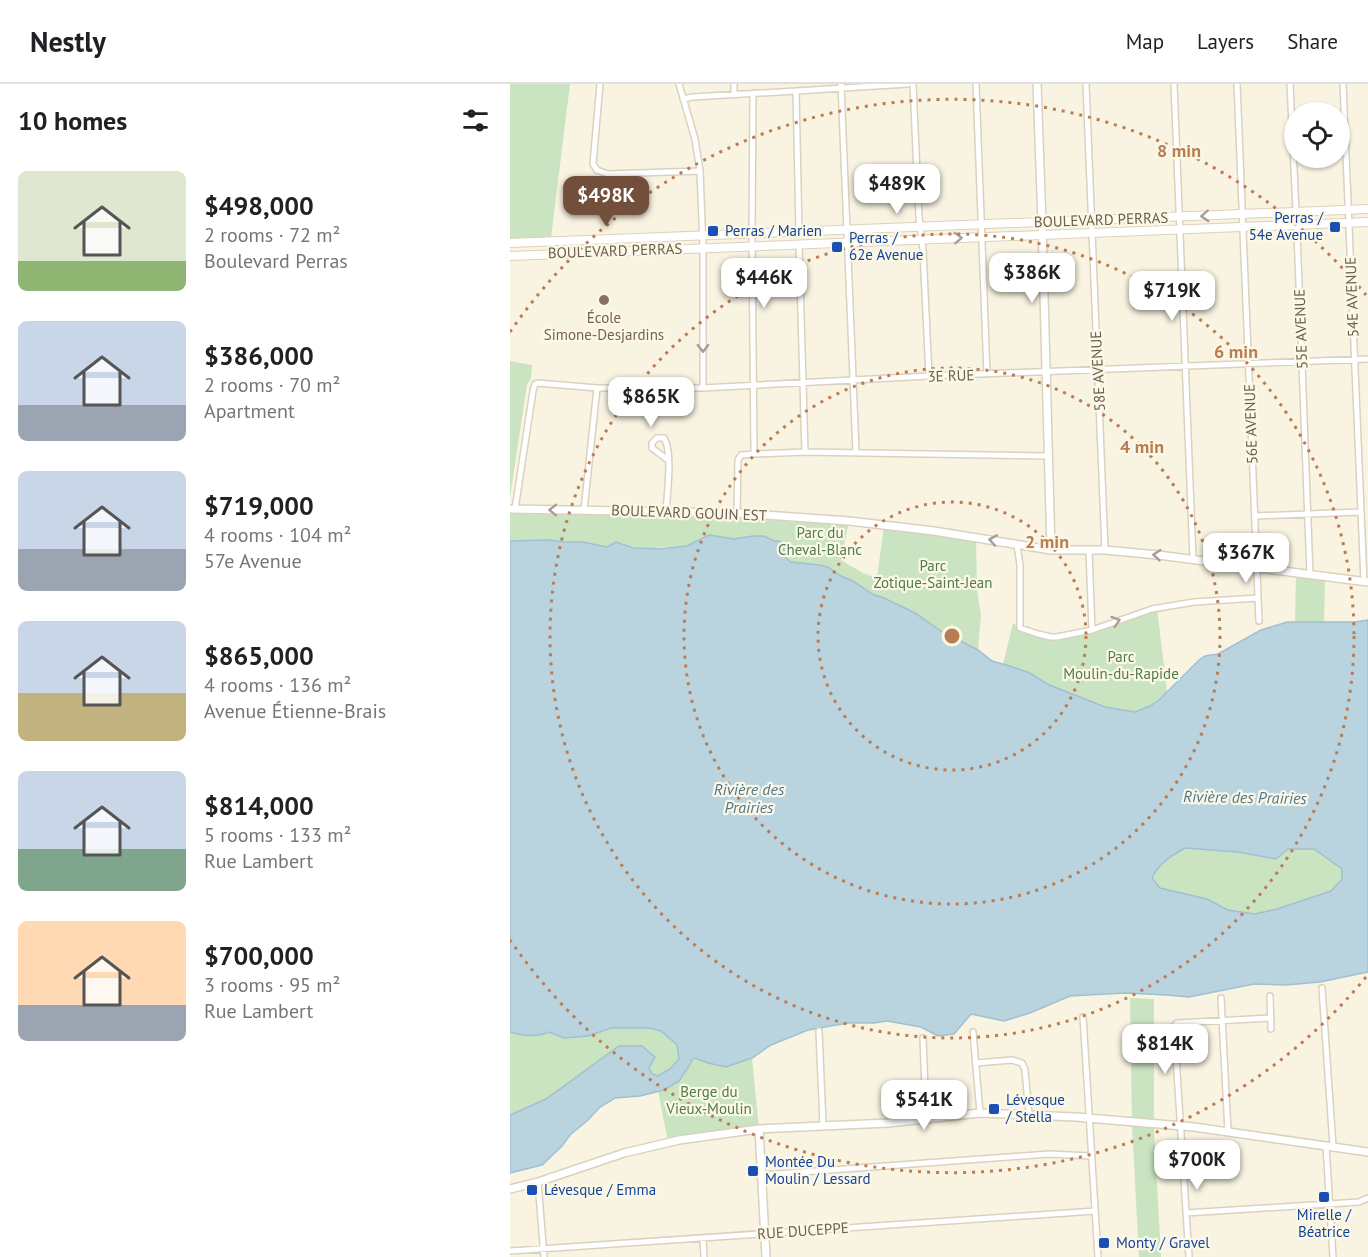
<!DOCTYPE html>
<meta charset="utf-8">
<style>
:root{--surface:#fff;--page:#f6f6f6;--text:#202124;--muted:#757577;--line:#e0e0e0;--accent:#714f3a}
body{margin:0;font-family:"PT Sans",sans-serif;background:var(--page);color:var(--text);height:100vh;display:flex;flex-direction:column;font-size:22px;white-space:nowrap}
*{box-sizing:border-box;margin:0}
p{font-size:20px;color:var(--muted)}
.icon{flex:none;width:33px;height:33px;fill:none;stroke:currentColor;stroke-width:2;stroke-linecap:round;stroke-linejoin:round}
.map{position:relative;flex:1;overflow:hidden}
.details{display:flex;flex-direction:column;background:var(--surface);width:510px}
.details>*{flex:none}
.buttons{position:absolute;left:774px;top:18px;display:grid;gap:12px}
.buttons a{display:grid;place-items:center;width:66px;height:66px;border-radius:50%;background:var(--surface);box-shadow:0 2px 4px #0004;font-size:30px}
.price{position:absolute;translate:-50% -51px;padding:0 14px;border-radius:12px;background:#fff;color:#222;font-size:20px;line-height:39px;filter:drop-shadow(0 2px 3px #0008)}
.price::after{content:'';position:absolute;left:50%;top:36px;width:18px;height:14px;margin-left:-9px;background:inherit;clip-path:polygon(0 0,100% 0,50% 100%)}
.price.on{background:var(--accent);color:#fff}
ul{padding:0;list-style:none}
li{display:flex;align-items:center;gap:18px;height:150px;padding:0 18px}
li span{display:grid;place-items:center;flex:none;width:168px;height:120px;border-radius:9px;color:#555}
li>.icon{margin-inline-start:auto}
span .icon{width:72px;height:72px;fill:#fffc;stroke-width:1}
li b{font-size:26px}
h2{display:flex;justify-content:space-between;align-items:center;height:72px;padding:0 18px;font-size:26px}
header{display:flex;align-items:center;gap:36px;box-sizing:border-box;height:84px;padding:0 30px;background:var(--surface);border-bottom:2px solid var(--line)}
header strong{font-size:28px}
nav{display:flex;gap:33px;margin-inline-start:auto;font-size:21px}
main{display:flex;flex:1;min-height:0}
.map>svg:first-child{display:block}
</style>
<header>
<strong>Nestly</strong>
<nav><a>Map</a><a>Layers</a><a>Share</a></nav>
</header>
<main>
<section class="details">
<h2>10 homes<svg class="icon" aria-label="filters" viewBox="0 0 24 24"><path d="M4 7h16M4 17h16"/><circle cx="9" cy="7" r="2"/><circle cx="15" cy="17" r="2"/></svg></h2>
<ul>
<li><span style="background:linear-gradient(#dfe7d0 75%,#8fb573 0)"><svg class="icon" aria-label="home" viewBox="0 0 24 24"><path d="M3 11l9-7 9 7M6 9v11h12V9"/></svg></span><div><b>$498,000</b><p>2 rooms · 72 m²</p><p>Boulevard Perras</p></div></li>
<li><span style="background:linear-gradient(#c9d6e8 70%,#9aa5b1 0)"><svg class="icon" aria-label="home" viewBox="0 0 24 24"><path d="M3 11l9-7 9 7M6 9v11h12V9"/></svg></span><div><b>$386,000</b><p>2 rooms · 70 m²</p><p>Apartment</p></div></li>
<li><span style="background:linear-gradient(#c9d6e8 65%,#9aa5b1 0)"><svg class="icon" aria-label="home" viewBox="0 0 24 24"><path d="M3 11l9-7 9 7M6 9v11h12V9"/></svg></span><div><b>$719,000</b><p>4 rooms · 104 m²</p><p>57e Avenue</p></div></li>
<li><span style="background:linear-gradient(#c9d6e8 60%,#c2b280 0)"><svg class="icon" aria-label="home" viewBox="0 0 24 24"><path d="M3 11l9-7 9 7M6 9v11h12V9"/></svg></span><div><b>$865,000</b><p>4 rooms · 136 m²</p><p>Avenue Étienne-Brais</p></div></li>
<li><span style="background:linear-gradient(#c9d6e8 65%,#7fa58c 0)"><svg class="icon" aria-label="home" viewBox="0 0 24 24"><path d="M3 11l9-7 9 7M6 9v11h12V9"/></svg></span><div><b>$814,000</b><p>5 rooms · 133 m²</p><p>Rue Lambert</p></div></li>
<li><span style="background:linear-gradient(#ffd9b3 70%,#9aa5b1 0)"><svg class="icon" aria-label="home" viewBox="0 0 24 24"><path d="M3 11l9-7 9 7M6 9v11h12V9"/></svg></span><div><b>$700,000</b><p>3 rooms · 95 m²</p><p>Rue Lambert</p></div></li>
</ul>
</section>
<div class="map">
<svg width="858" height="1173" viewBox="0 0 858 1173">
<rect width="100%" height="100%" fill="#f9f4e2"/>
<path fill="#cae4c2" d="M0 0H60L41 154 0 156Z
M0 277 22 281 21 294 17 301 0 413Z
M0 425 42 431V429L74 426 339 437 331 476 353 489 367 494 374 441 466 453 467 506 471 531 468 566 431 547 405 529 374 514 362 510 343 497 331 492 318 483 281 478 276 474 274 469V462L269 457H264L243 452 224 455 199 451 177 462 130 465 111 459 97 463 84 460 38 456 0 457Z
M786 489 815 493 814 538H785Z
M647 524 657 607 649 616 640 622 625 628 622 627 595 623 583 619 537 600 520 589 503 583 493 580 503 539 510 544 547 553Z
M675 764 728 768 766 775 778 765H804L832 785V796L821 807 767 825 745 830 718 826 697 815 650 804 642 794C650 779 661 772 675 764Z
M620 914 644 915V1046L651 1173H629L622 1042Z
M118 943 139 944 151 947 167 962 169 975 160 985 149 992 142 990 139 984 145 972 132 962H109L36 1015 0 1031V948C13 952 27 953 39 948L55 954 78 952 101 944Z
M186 974C212 984 216 984 242 974L249 1045 158 1058 148 1007C158 1005 178 986 182 976Z"/>
<path fill="#b9d3df" stroke="#a1c0d0" stroke-width="1.5" fill-rule="evenodd" d="M199 451 224 455 243 452H254L264 457H269L272 459 274 462V469L276 474 281 478 309 481 318 483 331 492 343 497 362 510 374 514 405 529 431 547 468 566 482 577 503 583 520 589 537 600 595 623 625 628 640 622 649 616 689 576 695 572 708 570 751 546 777 538H845L858 536V888L810 898 776 901 744 900 679 913 657 911 615 909 560 912 520 929 494 937 461 930 444 950 428 952 411 943 377 937 364 939H338L298 946 261 961 242 974 216 983 198 979 185 974 182 976 179 982 169 997 154 1006 130 1012 105 1014 90 1023 78 1036 60 1051 52 1062 32 1081 0 1089V1031L36 1015 109 962H132L145 973 139 984 142 990 148 992 160 985 169 975 167 961 151 947 139 944H101L78 952 54 954 39 948C27 953 13 952 0 948V457L38 456 57 458H73L97 463 106 458 124 464 149 465 177 462ZM675 764 728 768 766 775 778 765H804L832 785V795L821 807 767 825 745 830 718 826 697 815 650 804 642 794C649 779 661 772 675 764Z"/>
<g fill="none" stroke-linecap="round" stroke-linejoin="round">
<defs>
<path id="minor" d="M90 0 83 80 87 86 98 90 190 87
M169 0 185 55 190 87 193 164V304
M331 0 346 368
M403 0 409 133 413 166 419 292
M466 0 477 290
M576 0 595 466
M664 0 683 475
M727 0 749 537
M780 0 787 148 800 491
M833 0 854 498
M286 7 398 0
M224 10V0
M173 15 182 13 286 7 289 148
M289 161 295 368
M244 370 295 368 538 372
M5 425 23 307 25 300 28 299 87 304H193L419 292 858 275
M74 426 87 304
M156 428C157 411 163 368 154 354H147L142 359V364L158 376
M227 429 228 376 231 371 244 370 242 150 243 9
M745 432 851 428
M507 461 510 481V544L528 550 541 553H547L582 546 642 525 684 518 748 514
M579 466 582 546
M812 904 823 1062
M760 912 761 945
M711 914 718 1047
M573 933 588 1173
M309 947 313 1041
M463 948 470 1029
M413 954 416 1034
M466 979 502 976 512 979 515 986 519 1030
M816 1062 823 1173
M252 1091 539 1070 582 1072
M28 1098 34 1173
M676 1129 849 1118 858 1114
M193 1154 194 1173
M0 1167 585 1127
M679 1173 664 942 667 939 761 934"/>
<path id="tertiary" d="M527 0 532 138 541 466
M0 425 227 429 339 437 424 447 541 466H595L648 471 858 498
M249 1045 256 1173
M0 1105 28 1098 114 1069 169 1056 249 1045 378 1039 470 1029 566 1033 684 1043 858 1068"/>
<path id="secondary" d="M0 159 858 125
M0 172 858 138"/>
</defs>
<use href="#minor" stroke="#dbd1bf" stroke-width="8"/>
<use href="#tertiary" stroke="#dbd1bf" stroke-width="10"/>
<use href="#secondary" stroke="#ddd1bb" stroke-width="10"/>
<use href="#minor" stroke="#fff" stroke-width="5"/>
<use href="#tertiary" stroke="#fff" stroke-width="7"/>
<use href="#secondary" stroke="#fff" stroke-width="8"/>
</g>
<defs><path id="oneway-chevron" d="M-2-3.5L2.5 0L-2 3.5" fill="none" stroke-width="1.6" stroke-linecap="round" stroke-linejoin="round" transform="scale(1.5)"/></defs>
<g stroke="#a79e94">
<use href="#oneway-chevron" transform="translate(695 132) rotate(177)"/>
<use href="#oneway-chevron" transform="translate(448 154) rotate(-2)"/>
<use href="#oneway-chevron" transform="translate(193 264) rotate(90)"/>
<use href="#oneway-chevron" transform="translate(43 426) rotate(-179)"/>
<use href="#oneway-chevron" transform="translate(483 456) rotate(-170)"/>
<use href="#oneway-chevron" transform="translate(647 471) rotate(-175)"/>
<use href="#oneway-chevron" transform="translate(606 537) rotate(-18)"/>
</g>
<g fill="none" stroke="#ba7d53" stroke-width="3" stroke-dasharray="3 6">
<circle cx="442" cy="552" r="134"/>
<circle cx="442" cy="552" r="268"/>
<circle cx="442" cy="552" r="402"/>
<path d="M856 893A536 536 0 0 1 0 856M0 248A536 536 0 0 1 856 211"/>
</g>
<g fill="#1a4fb4" stroke="#fcf8e7" stroke-width="2">
<rect x="819" y="137" width="12" height="12" rx="3"/>
<rect x="197" y="141" width="12" height="12" rx="3"/>
<rect x="321" y="157" width="12" height="12" rx="3"/>
<rect x="478" y="1019" width="12" height="12" rx="3"/>
<rect x="237" y="1081" width="12" height="12" rx="3"/>
<rect x="16" y="1100" width="12" height="12" rx="3"/>
<rect x="808" y="1107" width="12" height="12" rx="3"/>
<rect x="588" y="1153" width="12" height="12" rx="3"/>
</g>
<circle fill="#8d6e63" stroke="#fcf8e7" stroke-width="2" cx="94" cy="216" r="6"/>
<g text-anchor="middle" stroke-width="4.5" stroke-linejoin="round" paint-order="stroke">
<g font-size="15" fill="#164399" stroke="#fcf8e7" text-anchor="start">
<text x="813" y="139" text-anchor="end">Perras /<tspan x="813" dy="17">54e Avenue</tspan></text>
<text x="215" y="152">Perras / Marien</text>
<text x="339" y="159">Perras /<tspan x="339" dy="17">62e Avenue</tspan></text>
<text x="496" y="1021">Lévesque<tspan x="496" dy="17">/ Stella</tspan></text>
<text x="255" y="1083">Montée Du<tspan x="255" dy="17">Moulin / Lessard</tspan></text>
<text x="34" y="1111">Lévesque / Emma</text>
<text x="814" y="1136" text-anchor="middle">Mirelle /<tspan x="814" dy="17">Béatrice</tspan></text>
<text x="606" y="1164">Monty / Gravel</text>
</g>
<g font-size="15" fill="#6d5d4c" stroke="#fcf8e7">
<text transform="translate(591 136) rotate(-2)" y="5">BOULEVARD PERRAS</text>
<text transform="translate(105 167) rotate(-2)" y="5">BOULEVARD PERRAS</text>
<text transform="translate(842 213) rotate(-92)" y="5">54E AVENUE</text>
<text transform="translate(791 245) rotate(-92)" y="5">55E AVENUE</text>
<text transform="translate(588 287) rotate(-93)" y="5">58E AVENUE</text>
<text transform="translate(441 292) rotate(-2)" y="5">3E RUE</text>
<text transform="translate(741 340) rotate(-92)" y="5">56E AVENUE</text>
<text transform="translate(179 429) rotate(2)" y="5">BOULEVARD GOUIN EST</text>
<text transform="translate(293 1147) rotate(-4)" y="5">RUE DUCEPPE</text>
</g>
<g font-size="15" fill="#785e54" stroke="#fcf8e7">
<text x="94" y="239">École<tspan x="94" dy="17">Simone-Desjardins</tspan></text>
</g>
<g font-size="15" fill="#517c4b" stroke="#fcf8e7">
<text x="310" y="454">Parc du<tspan x="310" dy="17">Cheval-Blanc</tspan></text>
<text x="423" y="487">Parc<tspan x="423" dy="17">Zotique-Saint-Jean</tspan></text>
<text x="611" y="578">Parc<tspan x="611" dy="17">Moulin-du-Rapide</tspan></text>
<text x="199" y="1013">Berge du<tspan x="199" dy="17">Vieux-Moulin</tspan></text>
</g>
<g font-size="16" font-style="italic" fill="#4f768b" stroke="#fcf8e7">
<text x="239" y="711">Rivière des<tspan x="239" dy="18">Prairies</tspan></text>
<text transform="translate(735 713) rotate(1)" y="6">Rivière des Prairies</text>
</g>
</g>
<circle cx="442" cy="552" r="9" fill="#ba7d53" stroke="#fcf8e7" stroke-width="3"/>
<g font-size="18" text-anchor="middle" font-weight="bold" fill="#ba7d53" stroke="#fcf8e7" stroke-width="4.5" stroke-linejoin="round" paint-order="stroke">
<text x="669" y="73">8 min</text>
<text x="726" y="274">6 min</text>
<text x="632" y="369">4 min</text>
<text x="537" y="464">2 min</text>
</g>
</svg>
<div class="buttons">
<a><svg class="icon" aria-label="locate" viewBox="0 0 24 24"><circle cx="12" cy="12" r="6"/><path d="M12 2v4M12 18v4M2 12h4M18 12h4"/></svg></a>
</div>
<b class="price" style="left:387px;top:131px">$489K</b>
<b class="price on" style="left:96px;top:143px">$498K</b>
<b class="price" style="left:522px;top:220px">$386K</b>
<b class="price" style="left:254px;top:225px">$446K</b>
<b class="price" style="left:662px;top:238px">$719K</b>
<b class="price" style="left:141px;top:344px">$865K</b>
<b class="price" style="left:736px;top:500px">$367K</b>
<b class="price" style="left:655px;top:991px">$814K</b>
<b class="price" style="left:414px;top:1047px">$541K</b>
<b class="price" style="left:687px;top:1107px">$700K</b>
</div>
</main>
